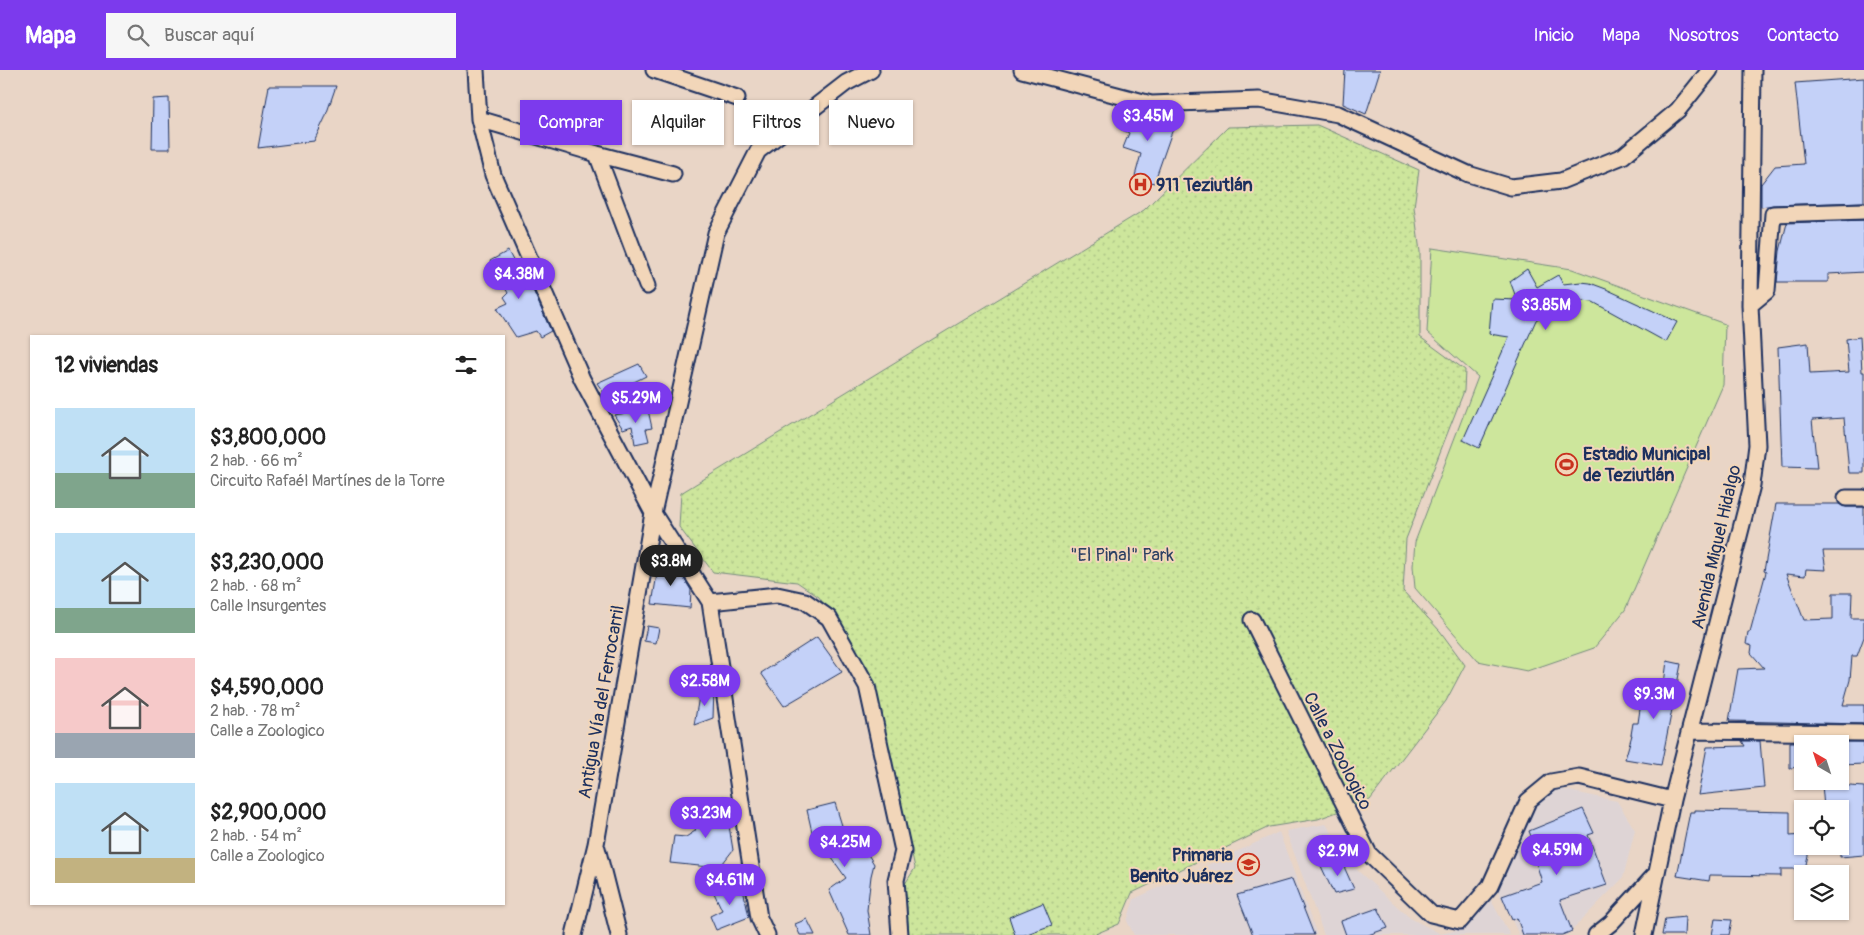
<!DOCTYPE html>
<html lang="es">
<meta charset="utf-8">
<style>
:root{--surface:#fff;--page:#f6f6f6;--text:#222;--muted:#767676;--accent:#7c3aed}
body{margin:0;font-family:Pangolin,sans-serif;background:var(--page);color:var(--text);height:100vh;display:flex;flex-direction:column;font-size:19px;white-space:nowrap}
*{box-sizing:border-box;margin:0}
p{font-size:16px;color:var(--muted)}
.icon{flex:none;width:28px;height:28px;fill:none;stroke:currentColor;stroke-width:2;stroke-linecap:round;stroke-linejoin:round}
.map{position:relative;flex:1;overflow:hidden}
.sheet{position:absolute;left:30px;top:265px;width:475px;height:570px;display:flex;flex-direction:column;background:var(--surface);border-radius:0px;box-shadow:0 1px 4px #0004}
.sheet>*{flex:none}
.guide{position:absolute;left:520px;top:30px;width:475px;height:45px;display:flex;gap:10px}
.needle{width:32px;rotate:321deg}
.fabs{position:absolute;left:1794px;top:665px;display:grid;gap:10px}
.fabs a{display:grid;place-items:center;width:55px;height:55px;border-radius:0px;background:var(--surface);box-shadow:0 1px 4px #0004;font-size:25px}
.price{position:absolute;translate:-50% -42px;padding:0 11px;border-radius:18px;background:var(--accent);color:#fff;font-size:16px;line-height:32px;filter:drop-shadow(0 1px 2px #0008)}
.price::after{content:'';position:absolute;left:50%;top:30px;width:15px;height:11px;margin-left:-8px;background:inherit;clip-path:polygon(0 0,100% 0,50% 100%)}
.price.active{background:#222;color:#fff}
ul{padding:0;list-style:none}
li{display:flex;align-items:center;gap:15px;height:125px;padding:0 25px}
li span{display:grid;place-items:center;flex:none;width:140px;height:100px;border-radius:0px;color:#555}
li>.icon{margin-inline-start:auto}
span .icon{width:60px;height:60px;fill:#fffc;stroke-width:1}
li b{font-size:21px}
h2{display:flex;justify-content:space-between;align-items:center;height:60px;padding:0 25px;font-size:21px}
.pill{padding:0 18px;border-radius:0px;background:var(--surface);box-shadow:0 1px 4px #0004;font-size:18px;line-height:45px}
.pill.active{background:var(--accent);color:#fff}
header{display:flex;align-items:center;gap:30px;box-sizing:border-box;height:70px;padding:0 25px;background:var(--accent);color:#fff}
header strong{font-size:24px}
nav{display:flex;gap:28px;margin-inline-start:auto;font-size:18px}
.search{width:350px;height:45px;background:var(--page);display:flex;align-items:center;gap:12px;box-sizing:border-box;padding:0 18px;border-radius:0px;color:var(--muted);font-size:19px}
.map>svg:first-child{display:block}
</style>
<header>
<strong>Mapa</strong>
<div class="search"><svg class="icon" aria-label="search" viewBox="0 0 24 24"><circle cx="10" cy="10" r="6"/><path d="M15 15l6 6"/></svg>Buscar aquí</div>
<nav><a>Inicio</a><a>Mapa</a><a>Nosotros</a><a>Contacto</a></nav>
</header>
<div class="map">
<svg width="1864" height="865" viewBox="0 0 1864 865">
<defs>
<pattern id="park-dots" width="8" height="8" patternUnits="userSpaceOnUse" patternTransform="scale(1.25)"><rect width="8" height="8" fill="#cde69c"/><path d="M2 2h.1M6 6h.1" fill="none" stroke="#afc689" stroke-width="1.8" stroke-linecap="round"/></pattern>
</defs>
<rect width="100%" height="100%" fill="#e9d5c6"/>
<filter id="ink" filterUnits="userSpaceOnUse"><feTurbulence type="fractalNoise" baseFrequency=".02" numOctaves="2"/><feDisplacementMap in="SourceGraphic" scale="10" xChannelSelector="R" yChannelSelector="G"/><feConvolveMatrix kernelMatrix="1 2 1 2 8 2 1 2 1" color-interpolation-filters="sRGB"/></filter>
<g filter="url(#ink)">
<path fill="#ded4d5" d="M1559 719 1617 731 1635 760 1623 808 1567 865H1519L1498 821 1535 732Z
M1326 754 1357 800 1410 848 1441 864 1457 860 1491 830 1510 865H1324L1286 761Z
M1279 762 1317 865H1134L1127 851 1134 829Z"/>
<path fill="url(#park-dots)" stroke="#748a7d" d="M1317 55 1419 100 1414 137 1420 182V267L1465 300 1464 321 1406 469 1403 521 1440 561 1465 595 1446 631 1370 730 1318 749 1269 757 1132 823 1119 854 1093 865H909L905 814 915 798 881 641 863 593 819 527 797 512 713 502 679 457 681 423 1144 140 1228 57Z"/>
<path fill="#cde69c" stroke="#748a7d" d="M1432 178 1572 199 1725 254 1723 315 1625 540 1594 578 1527 601 1478 591 1415 518 1413 496 1415 472 1478 307 1427 262Z"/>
<path fill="#c4d1f8" stroke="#1b2f5e" d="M1345 0H1380L1366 44 1343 34Z
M1864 8V132L1773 135 1761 137V114L1775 96 1804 94 1795 13Z
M269 16H336L325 48 314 71 258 78Z
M169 28 170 79H152L153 29Z
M1136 40 1175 53 1154 113 1135 106 1141 84 1123 78 1129 63 1121 59 1125 46 1133 49Z
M1864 150V202L1828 204V212H1777L1780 181 1787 153Z
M508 181 525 213 529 211 551 261 540 267 536 261 516 267 497 238 508 233 504 227 508 223 490 191Z
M1527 199 1537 217 1558 205 1563 214 1581 212 1590 213 1606 219 1677 252 1666 272 1593 232 1571 230 1555 236 1536 250 1479 378 1463 370 1509 267 1489 264 1492 229 1517 230 1510 211Z
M1860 267 1862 302H1864V403H1849L1844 348 1812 350 1817 398 1782 397 1778 277 1808 273 1810 304 1849 302 1846 269Z
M639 294 646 306 606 326 597 313Z
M648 340 652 358 646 359 649 371 635 374 632 356 623 359 614 345Z
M1776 434H1839L1846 437H1864V481H1823L1826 500 1806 499 1805 506 1786 504 1804 550 1833 549V523H1852L1851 548H1864V567L1857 586H1852L1850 610 1843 635H1864V654L1729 651 1738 599 1764 598 1751 583 1752 576 1746 574 1748 562H1750L1766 502 1764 501Z
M659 492 674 493 691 520 690 538 652 534Z
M647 556 659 558 656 573 644 571Z
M817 567 842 602 784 636 761 603Z
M1667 591 1681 594 1661 695 1625 689 1632 665H1631L1633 653H1638L1643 618 1663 621Z
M714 619 713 648 694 655 700 621Z
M1742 671H1760L1764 718 1698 725 1707 677 1745 676Z
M1790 672H1802V697L1790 698Z
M1844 672H1864V694L1841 695Z
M1822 714 1864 717V785L1840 787V737L1824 738Z
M724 726 733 780 719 798 670 793 674 766 686 767 695 761 700 737Z
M835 733 848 775 853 772 855 776 860 772 874 794 871 806 867 840 871 865H849L829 820 846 808 827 781 817 784 807 740Z
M1583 739 1594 763 1588 765 1607 815 1560 830 1572 861 1562 865H1523L1517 848 1512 850 1502 826 1542 812 1533 783 1537 782 1529 761Z
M1695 740 1790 742V766L1802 765V776H1810L1805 799H1781V806L1710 805 1709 811 1677 806 1690 742H1695Z
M1341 790 1354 819 1334 824 1321 796Z
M1292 809 1314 865H1253L1237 825Z
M741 810 749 847 716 860 710 846 722 840 714 823Z
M1043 833 1052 855 1024 865H1015L1009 847Z
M1378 838 1388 858 1368 865H1346L1341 851Z
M1685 847 1684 865H1662L1665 849Z
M807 849 815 865H800L795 854Z
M1715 849 1732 850 1729 865H1712Z"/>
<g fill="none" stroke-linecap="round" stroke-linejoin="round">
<defs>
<path id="minor" d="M476 0 479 49 493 105 582 309 653 443 710 532 777 525 805 531 829 548 867 616 903 781 896 810 900 865
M654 0 737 28
M1022 0 1151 34 1259 30 1338 44 1468 104 1511 117 1561 111 1623 86 1678 40 1710 0
M479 49 597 84 673 104
M597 84 647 216
M1750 235 1767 221 1773 144 1864 141
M1846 428H1864
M710 532 759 848 767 865
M1252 550 1369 784 1431 844 1460 851 1490 816 1528 731 1551 712 1579 707 1672 730
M1690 661 1864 663
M597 778 619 865
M574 865 596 774 653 443 716 163 758 81 846 13 871 0
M1596 865 1611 853 1654 806
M1644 865 1672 730 1752 415 1757 375 1750 235 1753 0"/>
</defs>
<use href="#minor" stroke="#1b2f5e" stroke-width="19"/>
<use href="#minor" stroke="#f2d6b9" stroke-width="15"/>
</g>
</g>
<defs>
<symbol id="hospital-ring" viewBox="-11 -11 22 22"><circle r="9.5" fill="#f2d6b9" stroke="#c8321e" stroke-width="1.5"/><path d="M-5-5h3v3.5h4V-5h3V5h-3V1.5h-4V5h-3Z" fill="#c8321e"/></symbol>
<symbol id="stadium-ring" viewBox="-11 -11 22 22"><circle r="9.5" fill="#f2d6b9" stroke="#c8321e" stroke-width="1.5"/><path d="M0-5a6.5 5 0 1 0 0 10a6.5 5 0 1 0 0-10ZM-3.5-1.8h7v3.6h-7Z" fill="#c8321e"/></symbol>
<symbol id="school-ring" viewBox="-11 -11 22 22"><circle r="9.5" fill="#f2d6b9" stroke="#c8321e" stroke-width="1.5"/><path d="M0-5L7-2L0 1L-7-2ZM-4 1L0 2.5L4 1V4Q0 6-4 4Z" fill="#c8321e"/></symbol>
</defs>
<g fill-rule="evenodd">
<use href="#hospital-ring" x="1128" y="102" width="25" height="25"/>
<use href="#stadium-ring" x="1554" y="382" width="25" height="25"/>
<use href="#school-ring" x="1236" y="782" width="25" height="25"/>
</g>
<g text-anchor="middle" stroke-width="4" stroke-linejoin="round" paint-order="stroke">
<g font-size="18" font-weight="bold" fill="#1b2f5e" stroke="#f2d6b9" text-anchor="start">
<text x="1156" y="121">911 Teziutlán</text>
<text x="1583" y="390">Estadio Municipal<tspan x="1583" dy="21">de Teziutlán</tspan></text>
<text x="1233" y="791" text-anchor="end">Primaria<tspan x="1233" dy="21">Benito Juárez</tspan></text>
</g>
<g font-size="18" fill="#1b2f5e" stroke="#f2d6b9">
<text transform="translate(1716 477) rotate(-77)" y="6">Avenida Miguel Hidalgo</text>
<text transform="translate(601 632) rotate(-80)" y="6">Antigua Vía del Ferrocarril</text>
<text transform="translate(1338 681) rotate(63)" y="6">Calle a Zoologico</text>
</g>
<g font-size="18" fill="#2d4164" stroke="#f2d6b9">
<text x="1122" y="491">"El Pinal" Park</text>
</g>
</g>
</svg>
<div class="fabs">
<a><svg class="needle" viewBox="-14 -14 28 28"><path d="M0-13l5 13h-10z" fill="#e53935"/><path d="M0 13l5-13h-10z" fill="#767676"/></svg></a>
<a><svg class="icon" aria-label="locate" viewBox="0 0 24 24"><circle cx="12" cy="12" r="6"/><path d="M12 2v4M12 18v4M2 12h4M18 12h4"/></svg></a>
<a><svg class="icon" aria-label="layers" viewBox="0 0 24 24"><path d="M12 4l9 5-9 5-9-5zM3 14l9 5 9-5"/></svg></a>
</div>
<b class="price" style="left:1148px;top:72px">$3.45M</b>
<b class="price" style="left:519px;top:230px">$4.38M</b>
<b class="price" style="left:1546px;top:261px">$3.85M</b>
<b class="price" style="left:636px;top:354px">$5.29M</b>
<b class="price active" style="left:671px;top:517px">$3.8M</b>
<b class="price" style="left:705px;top:637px">$2.58M</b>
<b class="price" style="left:1654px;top:650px">$9.3M</b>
<b class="price" style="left:706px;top:769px">$3.23M</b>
<b class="price" style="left:845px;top:798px">$4.25M</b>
<b class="price" style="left:1557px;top:806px">$4.59M</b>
<b class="price" style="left:1338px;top:807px">$2.9M</b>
<b class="price" style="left:730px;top:836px">$4.61M</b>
<div class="guide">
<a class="pill active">Comprar</a>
<a class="pill">Alquilar</a>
<a class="pill">Filtros</a>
<a class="pill">Nuevo</a>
</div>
<section class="sheet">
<h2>12 viviendas<svg class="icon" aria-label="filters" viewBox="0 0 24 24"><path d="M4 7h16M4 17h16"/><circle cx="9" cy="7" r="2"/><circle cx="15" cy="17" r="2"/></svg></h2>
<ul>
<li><span style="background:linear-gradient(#bfe0f5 65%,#7fa58c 0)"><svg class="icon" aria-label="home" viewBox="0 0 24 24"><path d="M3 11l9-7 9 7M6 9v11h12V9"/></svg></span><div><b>$3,800,000</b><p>2 hab. · 66 m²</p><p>Circuito Rafaél Martínes de la Torre</p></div></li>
<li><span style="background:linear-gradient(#bfe0f5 75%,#7fa58c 0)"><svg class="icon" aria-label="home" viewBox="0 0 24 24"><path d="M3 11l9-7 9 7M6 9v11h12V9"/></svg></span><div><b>$3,230,000</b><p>2 hab. · 68 m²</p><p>Calle Insurgentes</p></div></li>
<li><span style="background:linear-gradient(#f6c9c9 75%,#9aa5b1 0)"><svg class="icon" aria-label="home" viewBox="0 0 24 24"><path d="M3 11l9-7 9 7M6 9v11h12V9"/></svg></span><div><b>$4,590,000</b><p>2 hab. · 78 m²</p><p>Calle a Zoologico</p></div></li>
<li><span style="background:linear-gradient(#bfe0f5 75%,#c2b280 0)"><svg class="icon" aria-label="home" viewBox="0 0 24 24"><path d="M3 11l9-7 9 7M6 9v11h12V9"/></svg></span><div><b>$2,900,000</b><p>2 hab. · 54 m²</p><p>Calle a Zoologico</p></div></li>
</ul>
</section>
</div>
